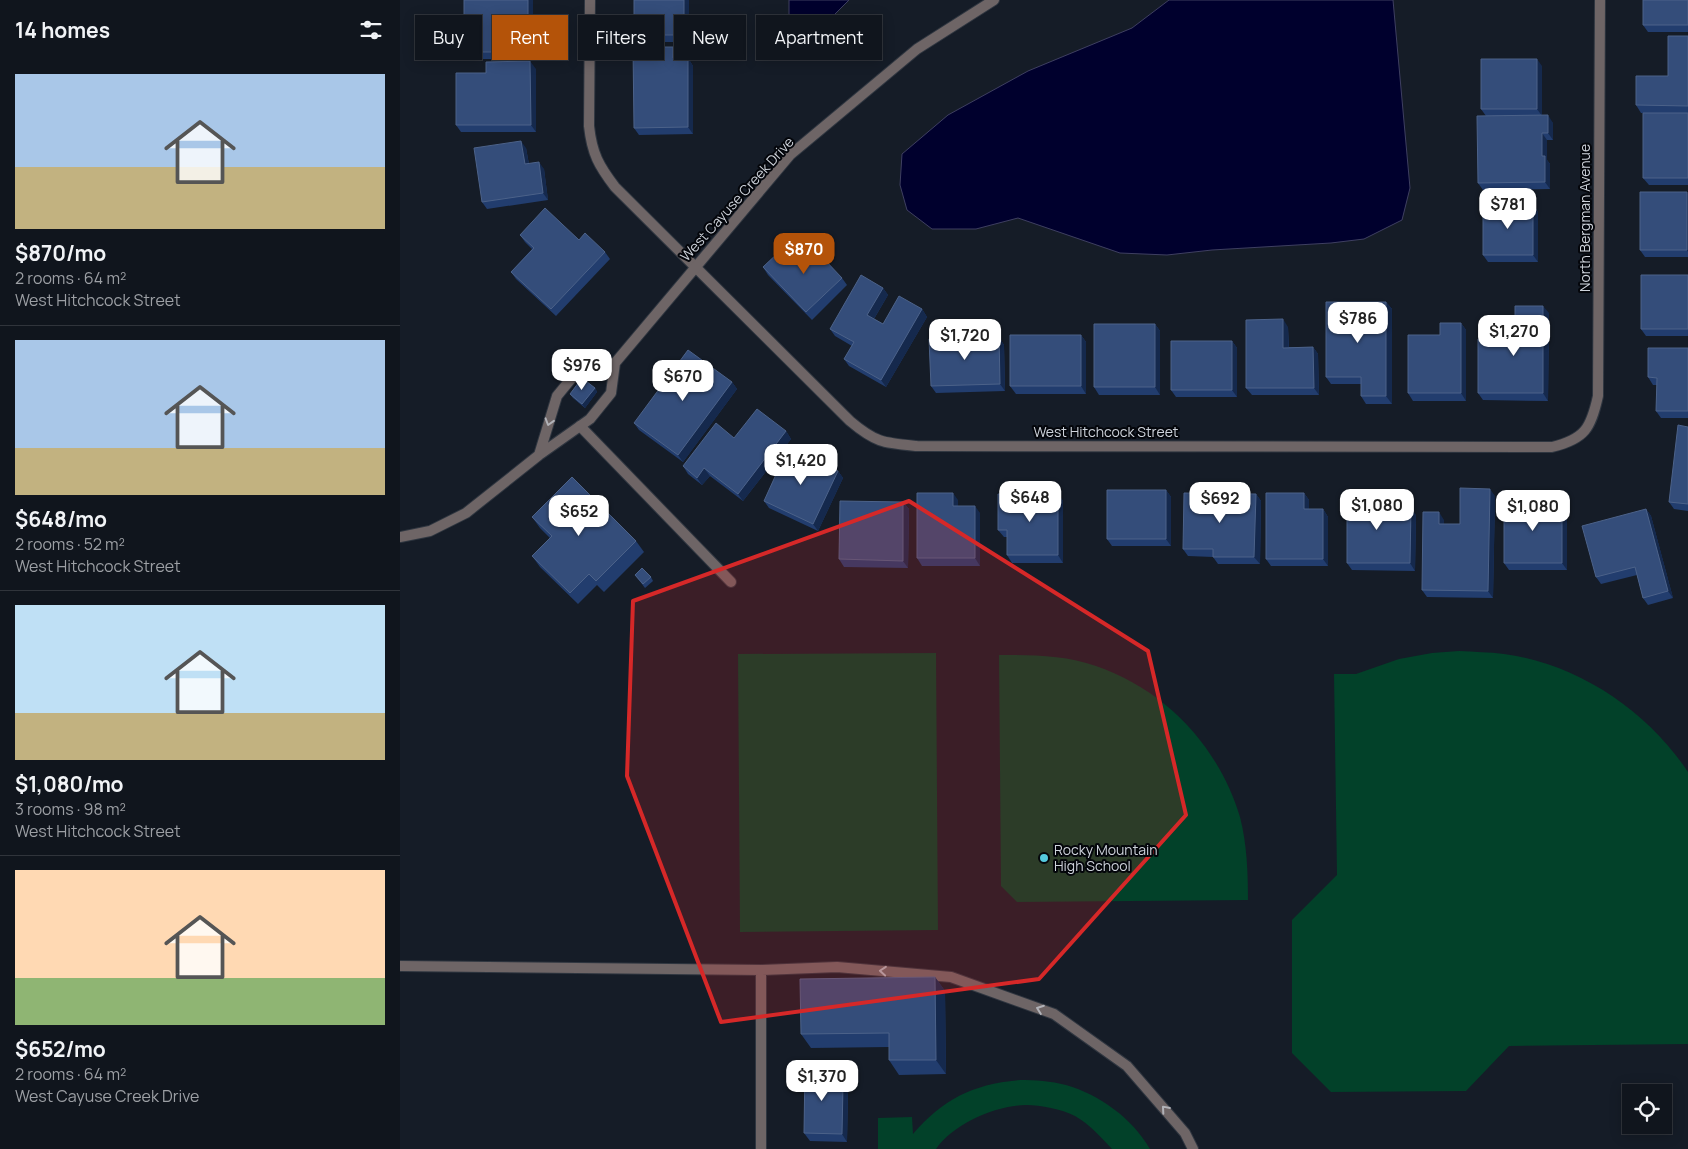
<!DOCTYPE html>
<meta charset="utf-8">
<style>
:root{--surface:#10151d;--page:#191e26;--text:#f1f3f6;--muted:#9c9fa4;--line:#30343b;--accent:#b45309}
body{margin:0;font-family:Manrope,sans-serif;background:var(--page);color:var(--text);height:100vh;display:flex;flex-direction:column;font-size:19px;white-space:nowrap}
*{box-sizing:border-box;margin:0}
p{font-size:16px;color:var(--muted)}
.icon{flex:none;width:28px;height:28px;fill:none;stroke:currentColor;stroke-width:2;stroke-linecap:round;stroke-linejoin:round}
.map{position:relative;flex:1;overflow:hidden}
.drawer{display:flex;flex-direction:column;background:var(--surface);width:400px}
.drawer>*{flex:none}
.banner{position:absolute;left:15px;top:15px;width:475px;height:45px;display:flex;gap:10px}
.fabs{position:absolute;left:1222px;top:1084px;display:grid;gap:10px}
.fabs a{display:grid;place-items:center;width:50px;height:50px;border-radius:0px;background:var(--surface);box-shadow:0 2px 12px #0003,0 0 0 1px var(--line);font-size:25px}
.price{position:absolute;translate:-50% -42px;padding:0 11px;border-radius:10px;background:#fff;color:#222;font-size:16px;line-height:32px;filter:drop-shadow(0 1px 2px #0008)}
.price::after{content:'';position:absolute;left:50%;top:30px;width:15px;height:11px;margin-left:-8px;background:inherit;clip-path:polygon(0 0,100% 0,50% 100%)}
.price.on{background:var(--accent);color:#fff}
ul{padding:0;list-style:none}
li{display:grid;align-content:center;gap:10px;height:265px;padding:0 15px}
li+li{border-top:1px solid var(--line)}
li span{display:grid;place-items:center;height:155px;border-radius:0px;color:#555}
li>.icon{margin-inline-start:auto}
span .icon{width:90px;height:90px;fill:#fffc;stroke-width:1}
li b{font-size:21px}
h2{display:flex;justify-content:space-between;align-items:center;height:60px;padding:0 15px;font-size:21px}
.pill{padding:0 18px;border-radius:0px;background:var(--surface);box-shadow:0 2px 12px #0003,0 0 0 1px var(--line);font-size:18px;line-height:45px}
.pill.on{background:var(--accent);color:#fff}
main{display:flex;flex:1;min-height:0}
.map>svg:first-child{display:block}
</style>
<main>
<section class="drawer">
<h2>14 homes<svg class="icon" aria-label="filters" viewBox="0 0 24 24"><path d="M4 7h16M4 17h16"/><circle cx="9" cy="7" r="2"/><circle cx="15" cy="17" r="2"/></svg></h2>
<ul>
<li><span style="background:linear-gradient(#a9c7e8 60%,#c2b280 0)"><svg class="icon" aria-label="home" viewBox="0 0 24 24"><path d="M3 11l9-7 9 7M6 9v11h12V9"/></svg></span><div><b>$870/mo</b><p>2 rooms · 64 m²</p><p>West Hitchcock Street</p></div></li>
<li><span style="background:linear-gradient(#a9c7e8 70%,#c2b280 0)"><svg class="icon" aria-label="home" viewBox="0 0 24 24"><path d="M3 11l9-7 9 7M6 9v11h12V9"/></svg></span><div><b>$648/mo</b><p>2 rooms · 52 m²</p><p>West Hitchcock Street</p></div></li>
<li><span style="background:linear-gradient(#bfe0f5 70%,#c2b280 0)"><svg class="icon" aria-label="home" viewBox="0 0 24 24"><path d="M3 11l9-7 9 7M6 9v11h12V9"/></svg></span><div><b>$1,080/mo</b><p>3 rooms · 98 m²</p><p>West Hitchcock Street</p></div></li>
<li><span style="background:linear-gradient(#ffd9b3 70%,#8fb573 0)"><svg class="icon" aria-label="home" viewBox="0 0 24 24"><path d="M3 11l9-7 9 7M6 9v11h12V9"/></svg></span><div><b>$652/mo</b><p>2 rooms · 64 m²</p><p>West Cayuse Creek Drive</p></div></li>
</ul>
</section>
<div class="map">
<svg width="1288" height="1149" viewBox="0 0 1288 1149">
<rect width="100%" height="100%" fill="#151c27"/>
<path fill="#024129" d="M1059 651C1074 652 1089 652 1104 654 1177 663 1248 711 1288 772V1044L1109 1046 1066 1091 931 1092 892 1053V920L937 875 934 674H956L999 659 1032 653Z
M536 653 538 930 340 932 338 654Z
M599 655C631 655 665 655 696 666 766 690 819 747 840 817 847 844 848 873 848 900L617 902 601 886Z
M620 1080C635 1080 651 1081 666 1085 700 1095 732 1118 750 1149H712C701 1137 689 1124 675 1116 661 1109 641 1105 626 1105 596 1105 553 1124 536 1149H478V1118L512 1117 513 1134C543 1099 573 1084 620 1080Z"/>
<path fill="#00002d" stroke="#3e3f61" d="M389 0H449L433 16 410 33 389 26Z
M769 0H993L1010 188 1002 220 964 239 931 243 812 250 767 255 720 253 618 218 576 229H532L507 210 500 185 502 154 548 115 628 71 732 28Z"/>
<g fill="none" stroke-linecap="round" stroke-linejoin="round">
<defs>
<path id="service" d="M180 426 331 582
M0 966 361 970 437 967 551 977 654 1014 727 1066 785 1133 793 1149
M361 970V1149"/>
<path id="minor" d="M190 0 189 126C192 154 199 166 215 187L450 421C476 443 484 443 517 446L1152 447C1185 439 1191 428 1198 396L1200 0"/>
<path id="tertiary" d="M215 363 390 155 517 49 594 0
M0 537 30 531 66 513 139 455 190 419 211 393 215 363 180 368 157 396 139 455"/>
</defs>
<use href="#service" stroke="#2f3640" stroke-width="12"/>
<use href="#minor" stroke="#2f3640" stroke-width="12"/>
<use href="#tertiary" stroke="#2f3640" stroke-width="12"/>
<use href="#service" stroke="#6e6566" stroke-width="10"/>
<use href="#minor" stroke="#6e6566" stroke-width="10"/>
<use href="#tertiary" stroke="#6e6566" stroke-width="10"/>
</g>
<path fill="#223d6e" d="M133 0V59H69L64 52Z
M289 0V42H240L234 35Z
M1288 0V32H1248L1243 25Z
M1288 36V113H1241L1236 105 1268 76Z
M278 54V58H288L293 66V134L239 135 234 128Z
M1142 66V116L1153 123V140H1147V160L1150 164V189L1083 190 1078 183 1086 116 1081 109Z
M136 69V132H61L56 125Z
M1288 113V185H1249L1243 178Z
M126 148 129 164 144 169 148 200 87 209 82 202Z
M1288 194V257H1245L1240 250Z
M1133 204 1138 212V262H1088L1083 255Z
M120 235 179 240 205 252 210 259 156 316 116 279 111 272 132 249 125 242Z
M388 259 442 278 447 285 412 320 368 275 363 267Z
M1288 275V336H1246L1241 329Z
M483 288 488 295 474 319 483 324 522 309 527 317 486 387 449 366 444 359 452 346 435 336 430 329Z
M986 302 992 309V404H966L961 396V384H931L926 377Z
M1149 313 1148 401 1083 400 1078 393 1115 339Z
M1061 323 1066 330V401H1013L1008 393 1040 335Z
M755 324 760 331V395H699L694 387Z
M888 327 889 347H913L918 354 919 395H852L846 388Z
M681 335 686 342V394H616L610 386Z
M599 337 604 345 605 391 536 393 531 386Z
M832 341 837 348V397H776L771 390Z
M1288 348V418H1261L1256 411 1257 385H1253L1248 377Z
M332 382 337 389 283 462 239 430 234 423Z
M195 388 197 392 185 408 173 398 170 394Z
M1288 427V511L1274 509 1269 502Z
M386 431 391 439 343 501 310 476 302 485 288 474 283 466 334 438Z
M438 471 443 478 418 531 369 508 364 501Z
M766 490 771 497V546H712L707 539Z
M975 492 980 499V507L1016 515 1015 571 952 570 947 563Z
M904 493 909 500V509H923L928 517V566H871L866 559Z
M658 494 663 501V563H612L607 555V537H604L598 530Z
M856 494 861 501 860 564H818L813 557 788 556 783 549Z
M1095 496 1093 598 1027 597 1022 590 1044 520V524H1060Z
M558 500V506L580 513V566H522L517 558Z
M503 502 509 509 508 568 444 567 439 559Z
M1167 507V570H1109L1104 563Z
M1246 509 1251 516 1273 598 1248 605 1243 598 1237 575 1201 584 1196 577Z
M132 517 236 541 244 552 204 592 197 585 178 604 140 567 132 556 150 538 140 528Z
M235 575 251 577 253 581 245 588Z
M535 977 545 991 546 1074 499 1075 489 1060V1047L411 1048 401 1034Z
M405 1066 442 1075V1084L430 1083V1085L448 1092 447 1142 410 1141 404 1133Z"/>
<path fill="#15294d" d="M128 0H133V59L128 52Z
M284 0H289V42L284 35Z
M273 47 278 54V66L273 58Z
M288 58 293 66V134L288 127Z
M1137 59 1142 66V116L1137 109Z
M130 61 136 69V132L131 125Z
M1148 115 1153 123V140L1148 133Z
M1142 133 1147 140V160L1150 164V189L1145 182 1142 156Z
M121 141 126 148 130 171 125 164Z
M139 162 144 169 148 200 143 193Z
M1287 192 1288 194V252L1287 250Z
M1133 204 1138 212V262L1133 255Z
M483 288 488 295 472 322 467 315Z
M986 302 992 309V404L986 396Z
M1143 306 1149 313 1148 401 1143 393Z
M522 309 527 317 486 387 481 380Z
M883 319 888 327 889 355 883 348Z
M1061 323 1066 330V401L1061 393Z
M755 324 760 331V395L755 387Z
M681 335 686 342V394L681 386Z
M599 337 604 345 605 391 600 384Z
M832 341 837 348V397L832 390Z
M913 347 918 354 919 395 914 388Z
M332 382 337 389 283 462 278 455Z
M195 388 197 392 185 408 182 404Z
M386 431 391 439 343 501 338 494Z
M304 468 310 476 302 485 297 478Z
M438 471 443 478 418 531 413 524Z
M1090 489 1095 496 1093 598 1088 591Z
M766 490 771 497V546L766 539Z
M975 492 980 499V514L975 507Z
M553 493 558 500V513L553 506Z
M904 493 909 500V517L904 509Z
M658 494 663 501V563L658 555Z
M856 494 861 501 860 564 854 557Z
M1162 500 1167 507V570L1162 563Z
M503 502 509 509 508 568 503 561Z
M575 506 580 513V566L575 558Z
M1011 508 1016 515 1015 571 1010 563Z
M923 509 928 517V566L923 559Z
M1246 509 1251 516 1273 598 1268 591Z
M1039 512 1044 520V531L1039 524Z
M535 977 545 991 546 1074 536 1060Z
M436 1067 442 1075V1084L436 1076Z
M425 1076 430 1083V1092L425 1084Z
M443 1085 448 1092 447 1142 442 1134Z"/>
<path fill="#344d7a" stroke="#4c6289" d="M64 0H128V52H64Z
M234 0H284V35H234Z
M1243 0H1288V25H1243Z
M1268 36H1288V106L1236 105V76H1268Z
M233 47H273V58H288V127L234 128Z
M1081 59H1137V109H1081Z
M130 61 131 125H56V73H86V62Z
M1243 113H1288V178H1243Z
M1148 115V133H1142V156H1145V182L1078 183 1077 116Z
M121 141 125 164 139 162 143 193 82 202 74 148Z
M1240 192H1287V250H1240Z
M1083 204H1133V255H1083Z
M145 208 179 240 185 233 205 252 151 309 111 272 134 248 120 235Z
M407 241 442 278 406 312 363 267 380 251 388 259Z
M461 275 483 288 467 315 483 324 499 296 522 309 481 380 444 359 454 342 430 329Z
M1241 275H1288V329H1241Z
M926 302H986V396H961V377H926Z
M1115 306H1143V393H1078V339H1115Z
M883 319V348L913 347 914 388H846V320Z
M1040 323H1061V393H1008V335H1040Z
M694 324H755V387H694Z
M610 335H681V386H610Z
M599 337 600 384 531 386 529 339Z
M771 341H832V390H771Z
M1248 348H1288V411H1256L1257 378 1248 377Z
M288 350 332 382 278 455 234 423Z
M182 378 195 388 182 404 170 394Z
M357 409 386 431 338 494 304 468 297 478 283 466 316 423 334 438Z
M1278 425 1288 427V504L1269 502Z
M388 448 438 471 413 524 364 501Z
M172 477 236 541 196 581 189 574 170 593 132 556 152 536 132 517Z
M1060 488 1090 489 1088 591 1022 590 1023 512H1039V524H1060Z
M707 490H766V539H707Z
M947 491 975 492V507L1011 508 1010 563H947Z
M517 493H553V506H575V558H517Z
M784 493 856 494 854 557H813V549H783Z
M866 493H904V509H923V559H866Z
M598 494H658V555H607V530H598Z
M1104 500H1162V563H1104Z
M440 501 503 502V561L439 559Z
M1246 509 1268 591 1243 598 1235 567 1196 577 1182 526Z
M242 568 251 577 243 584 235 575Z
M535 977 536 1060H489V1033L401 1034 400 979Z
M405 1066 436 1067V1076H425V1084L443 1085 442 1134 404 1133Z"/>
<defs><path id="oneway-chevron" d="M-2-3.5L2.5 0L-2 3.5" fill="none" stroke-width="1.6" stroke-linecap="round" stroke-linejoin="round" transform="scale(1.25)"/></defs>
<g stroke="#b1b2b8">
<use href="#oneway-chevron" transform="translate(149 422) rotate(107)"/>
<use href="#oneway-chevron" transform="translate(483 971) rotate(-175)"/>
<use href="#oneway-chevron" transform="translate(640 1009) rotate(-160)"/>
<use href="#oneway-chevron" transform="translate(765 1109) rotate(-131)"/>
</g>
<path fill="#d62828" fill-opacity="0.2" stroke="#d62828" stroke-width="4" stroke-linejoin="round" d="M509 501 748 651 786 815 639 979 321 1022 227 776 233 601Z"/>
<circle fill="#55cade" stroke="#04060b" stroke-width="2" cx="644" cy="858" r="5"/>
<g text-anchor="middle" stroke-width="4" stroke-linejoin="round" paint-order="stroke">
<g font-size="14" fill="#ced3db" stroke="#04060b">
<text transform="translate(337 199) rotate(-48)" y="5">West Cayuse Creek Drive</text>
<text transform="translate(1185 218) rotate(-90)" y="5">North Bergman Avenue</text>
<text x="706" y="437">West Hitchcock Street</text>
</g>
<g font-size="14" fill="#ced3db" stroke="#04060b" text-anchor="start">
<text x="654" y="855">Rocky Mountain<tspan x="654" dy="16">High School</tspan></text>
</g>
</g>
</svg>
<div class="fabs">
<a><svg class="icon" aria-label="locate" viewBox="0 0 24 24"><circle cx="12" cy="12" r="6"/><path d="M12 2v4M12 18v4M2 12h4M18 12h4"/></svg></a>
</div>
<b class="price" style="left:1108px;top:230px">$781</b>
<b class="price on" style="left:404px;top:275px">$870</b>
<b class="price" style="left:958px;top:344px">$786</b>
<b class="price" style="left:1114px;top:357px">$1,270</b>
<b class="price" style="left:565px;top:361px">$1,720</b>
<b class="price" style="left:182px;top:391px">$976</b>
<b class="price" style="left:283px;top:402px">$670</b>
<b class="price" style="left:401px;top:486px">$1,420</b>
<b class="price" style="left:630px;top:523px">$648</b>
<b class="price" style="left:820px;top:524px">$692</b>
<b class="price" style="left:977px;top:531px">$1,080</b>
<b class="price" style="left:1133px;top:532px">$1,080</b>
<b class="price" style="left:179px;top:537px">$652</b>
<b class="price" style="left:422px;top:1102px">$1,370</b>
<div class="banner">
<a class="pill">Buy</a>
<a class="pill on">Rent</a>
<a class="pill">Filters</a>
<a class="pill">New</a>
<a class="pill">Apartment</a>
</div>
</div>
</main>
